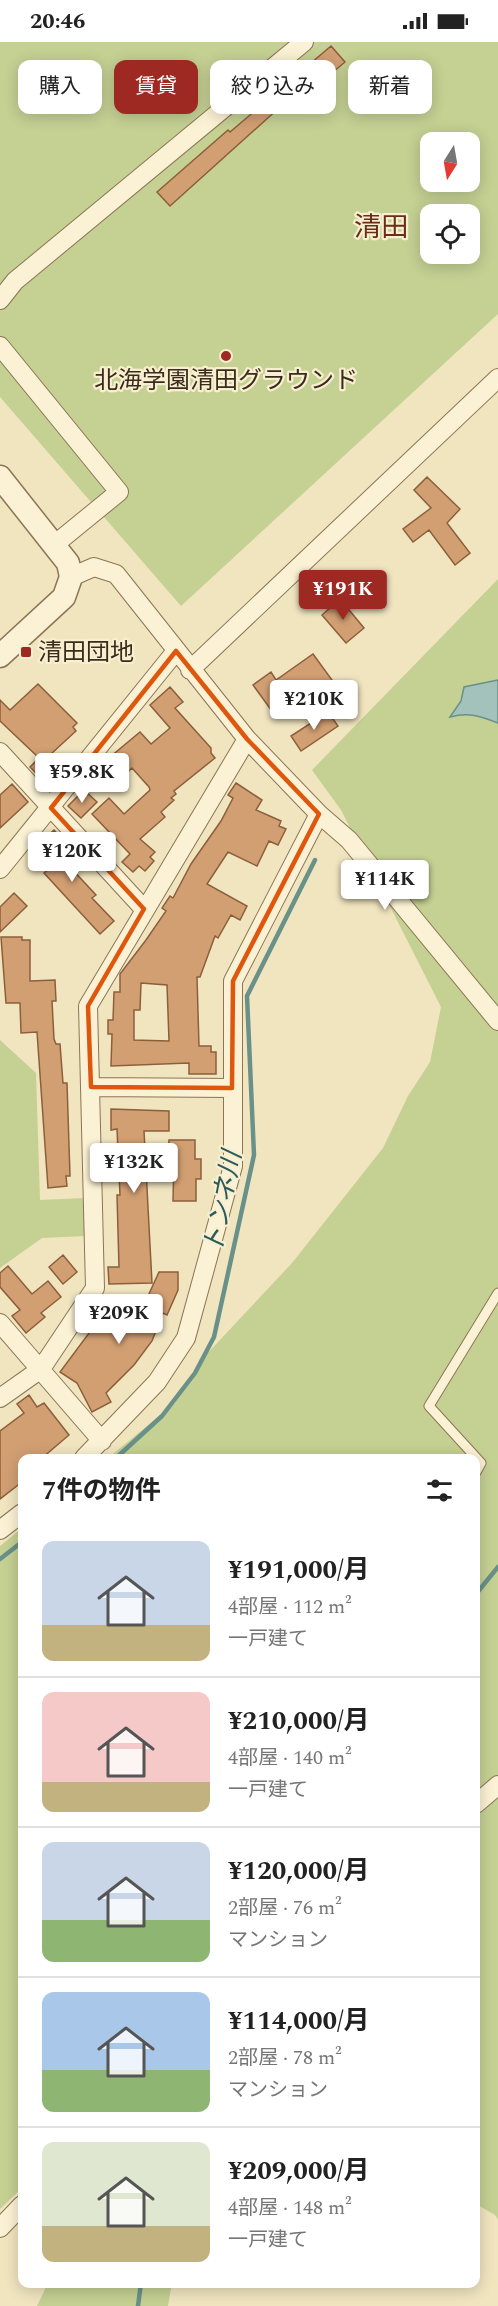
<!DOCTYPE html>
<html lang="ja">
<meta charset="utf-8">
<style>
:root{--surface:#fff;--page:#f6f6f6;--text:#222;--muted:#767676;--line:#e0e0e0;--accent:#9e2822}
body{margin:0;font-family:Spectral,"Noto Sans JP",serif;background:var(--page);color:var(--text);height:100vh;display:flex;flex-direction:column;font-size:22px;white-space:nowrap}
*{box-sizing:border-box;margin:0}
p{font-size:20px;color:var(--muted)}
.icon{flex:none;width:33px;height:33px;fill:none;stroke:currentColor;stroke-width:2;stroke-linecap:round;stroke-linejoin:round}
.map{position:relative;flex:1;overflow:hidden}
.side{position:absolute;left:18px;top:1412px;width:462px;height:834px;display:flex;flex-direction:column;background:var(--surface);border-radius:12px;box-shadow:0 3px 15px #0003}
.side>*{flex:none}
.top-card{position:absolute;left:18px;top:18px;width:462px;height:54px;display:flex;gap:12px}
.needle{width:39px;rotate:191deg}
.controls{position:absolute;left:420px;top:90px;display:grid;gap:12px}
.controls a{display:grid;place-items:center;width:60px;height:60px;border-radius:12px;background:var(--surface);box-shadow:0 3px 15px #0003;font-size:30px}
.price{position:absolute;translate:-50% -51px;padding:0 14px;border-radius:6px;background:#fff;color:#222;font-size:20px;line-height:39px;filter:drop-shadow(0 2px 3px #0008)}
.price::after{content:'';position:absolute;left:50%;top:36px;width:18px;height:14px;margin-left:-9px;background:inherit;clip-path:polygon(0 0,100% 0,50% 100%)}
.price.on{background:var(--accent);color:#fff}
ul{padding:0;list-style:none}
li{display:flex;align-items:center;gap:18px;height:150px;padding:0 24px}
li+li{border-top:2px solid var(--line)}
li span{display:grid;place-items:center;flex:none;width:168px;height:120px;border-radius:12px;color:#555}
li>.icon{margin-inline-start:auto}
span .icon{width:72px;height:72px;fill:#fffc;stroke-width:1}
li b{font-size:26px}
h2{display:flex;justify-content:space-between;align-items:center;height:72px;padding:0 24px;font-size:26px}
.chip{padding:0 21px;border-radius:12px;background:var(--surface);box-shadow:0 3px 15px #0003;font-size:21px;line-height:54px}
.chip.on{background:var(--accent);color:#fff}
.status{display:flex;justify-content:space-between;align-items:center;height:42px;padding:0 30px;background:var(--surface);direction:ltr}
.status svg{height:16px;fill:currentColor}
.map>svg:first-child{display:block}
</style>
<div class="status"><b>20:46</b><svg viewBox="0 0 49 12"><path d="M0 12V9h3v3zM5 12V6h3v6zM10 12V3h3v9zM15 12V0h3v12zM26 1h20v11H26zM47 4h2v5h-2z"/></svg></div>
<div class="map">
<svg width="498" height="2264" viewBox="0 0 498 2264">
<rect width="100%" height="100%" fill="#f1e5c0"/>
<path fill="#c5d093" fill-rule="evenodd" d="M0 0H498V272L181 564 0 355ZM430 100H470V140H430ZM430 172H470V212H430Z
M498 537V2178L495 2173 476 2162V1416H108L175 1361 204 1315 292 1221 383 1106 408 1054 430 1020 441 965 341 768 312 728Z
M0 998 36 1031 40 1158 85 1156 86 1194 42 1196 0 1226Z
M22 1486V2146L0 2167V1504Z
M48 2241H172L168 2264H37Z"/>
<path fill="#a3c2bb" stroke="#699189" stroke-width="1.5" d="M498 638V681C480 674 469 670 450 675L461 659 464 645Z"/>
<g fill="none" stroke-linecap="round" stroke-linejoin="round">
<path stroke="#699189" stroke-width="4.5" d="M116 1416 162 1374 195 1331 214 1295 254 1113 247 954 315 818
M0 1517 22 1500
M476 1552 498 1525
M138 2264 141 2241"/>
</g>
<path fill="#d29f73" stroke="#8c5f3b" stroke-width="1.5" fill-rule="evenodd" d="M331 4 345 20 295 62 290 56 170 164 157 150 228 88 230 90Z
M427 435 460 467 447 481 470 511 455 523 429 488 413 500 403 487 431 466 414 448Z
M340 557 364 586 346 601 322 573Z
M313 612 332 638 277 676 253 643 271 630 276 638Z
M38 642 77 681 73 685 76 689 51 712 63 724 46 741 30 725 39 716 0 679V658L10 668Z
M170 645 183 660 175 666 211 706V711L215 716 174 749 176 752 171 756 174 758 161 770 165 775 140 797 155 810 150 815 154 819 145 829 139 824 133 830 122 820 130 812 92 772 109 756 124 772 150 748 149 745 132 726 114 743 98 725 140 690 151 702 170 686 150 663Z
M328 670 338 684 301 709 291 694Z
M236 741 262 758 256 768 281 779 279 784 286 787 278 803 269 799 257 824 228 810 207 842 247 864 240 878 231 873 218 896 215 894 200 935H197L199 1004H211V1010H216V1032H189V1021L111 1024 112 992H108V978H113L114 950H120V932L146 898 166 869 162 866 170 854 173 856 191 822 221 779 233 756 228 753ZM141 941 167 943 169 999 134 998V968H140Z
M12 742 28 760 0 786V753Z
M84 748 97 760 81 776 68 764Z
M54 788 66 801 56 810 96 853 92 856 114 879 100 892 44 831 52 825 34 806Z
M14 851 27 864 0 890V865Z
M1 895H22V898H30V939L55 938 56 959H52L54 997 56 1002H60L63 1041H67L70 1134H66L67 1144 48 1146 37 990 21 991 20 961H6Z
M111 1067 169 1069V1089H144L152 1241 109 1242 108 1225H119L117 1153H120L117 1087 111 1088Z
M169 1098H195V1117H201V1137H196V1159H173L174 1114H168Z
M63 1213 77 1230 63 1242 49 1225Z
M8 1224 32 1252 48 1239 61 1255 41 1271 45 1275 26 1291 12 1274 20 1268 0 1245V1231Z
M159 1230H178V1248L167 1273 163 1271 152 1299 134 1323 106 1351 111 1360 92 1370 77 1341 60 1330 104 1271 132 1289Z
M29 1353 37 1365 44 1361 69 1393 42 1416H22V1440L0 1457V1389L24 1371 17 1362Z"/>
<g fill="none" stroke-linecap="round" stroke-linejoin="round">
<defs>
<path id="service" d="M476 1430 481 1421 429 1364 498 1251"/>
<path id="minor" d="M0 258 15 239 304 0
M0 304 119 450 54 503
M71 535 94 525 116 532 247 697 319 772 233 939V1124L186 1296 157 1340 84 1416
M190 628 498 336
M0 710 144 867
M319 772 349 798 498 979
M0 827 176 609
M91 1045 232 1046
M0 1281 102 1399
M0 1356 41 1327 95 1246 88 964 247 697
M0 1488 22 1471
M476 1762 498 1743
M0 2186 22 2163"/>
<path id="tertiary" d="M0 435 68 521 71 535 64 555 0 614"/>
</defs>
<use href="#service" stroke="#8b7556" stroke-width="11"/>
<use href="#minor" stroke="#8b7556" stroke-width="20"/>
<use href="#tertiary" stroke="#8b7556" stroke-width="25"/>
<use href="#service" stroke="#fbf1d4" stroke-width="9"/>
<use href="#minor" stroke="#fbf1d4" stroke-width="18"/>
<use href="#tertiary" stroke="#fbf1d4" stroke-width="22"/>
</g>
<path fill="none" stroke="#df570d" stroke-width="4.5" stroke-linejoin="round" d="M176 609 247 697 319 772 233 939 232 1046 91 1045 88 964 144 867 51 766Z"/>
<g fill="#9e2822" stroke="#f8eed0" stroke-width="2">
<circle cx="226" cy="314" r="6"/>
<rect x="20" y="604" width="12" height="12" rx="3"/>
</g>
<g text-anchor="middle" stroke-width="4.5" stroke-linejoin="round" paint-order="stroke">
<g font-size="24" fill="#3a2c1c" stroke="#f8eed0">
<text x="226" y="346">北海学園清田グラウンド</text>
<text x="38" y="618" text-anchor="start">清田団地</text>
</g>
<g font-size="26" font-style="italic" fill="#2a5a5a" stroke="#f8eed0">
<text transform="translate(222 1160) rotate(-79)" y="9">トンネ川</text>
</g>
<g font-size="27" fill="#692d18" stroke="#f8eed0">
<text x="381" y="194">清田</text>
</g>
</g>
</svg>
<div class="controls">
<a><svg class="needle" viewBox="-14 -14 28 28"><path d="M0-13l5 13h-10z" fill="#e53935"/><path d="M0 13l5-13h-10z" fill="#767676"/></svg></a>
<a><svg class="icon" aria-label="locate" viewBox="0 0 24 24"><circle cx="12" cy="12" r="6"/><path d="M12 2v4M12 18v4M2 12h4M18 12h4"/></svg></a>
</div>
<b class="price on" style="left:343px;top:579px">¥191K</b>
<b class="price" style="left:314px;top:689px">¥210K</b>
<b class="price" style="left:82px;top:762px">¥59.8K</b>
<b class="price" style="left:72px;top:841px">¥120K</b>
<b class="price" style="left:385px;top:869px">¥114K</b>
<b class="price" style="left:134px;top:1152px">¥132K</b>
<b class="price" style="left:119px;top:1303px">¥209K</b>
<div class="top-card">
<a class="chip">購入</a>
<a class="chip on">賃貸</a>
<a class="chip">絞り込み</a>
<a class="chip">新着</a>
</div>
<section class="side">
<h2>7件の物件<svg class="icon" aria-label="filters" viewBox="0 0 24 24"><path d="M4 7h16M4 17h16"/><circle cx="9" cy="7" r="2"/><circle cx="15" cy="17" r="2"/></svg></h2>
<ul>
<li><span style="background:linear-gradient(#c9d6e8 70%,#c2b280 0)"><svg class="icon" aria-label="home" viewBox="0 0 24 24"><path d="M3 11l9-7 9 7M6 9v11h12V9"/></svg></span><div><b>¥191,000/月</b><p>4部屋 · 112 m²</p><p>一戸建て</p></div></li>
<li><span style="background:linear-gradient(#f6c9c9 75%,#c2b280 0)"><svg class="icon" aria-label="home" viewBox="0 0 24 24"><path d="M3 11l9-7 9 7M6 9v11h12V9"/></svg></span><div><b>¥210,000/月</b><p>4部屋 · 140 m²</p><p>一戸建て</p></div></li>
<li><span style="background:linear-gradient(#c9d6e8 65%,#8fb573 0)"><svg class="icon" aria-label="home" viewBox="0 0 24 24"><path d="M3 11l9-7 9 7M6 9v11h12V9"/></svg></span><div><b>¥120,000/月</b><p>2部屋 · 76 m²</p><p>マンション</p></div></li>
<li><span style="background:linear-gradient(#a9c7e8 65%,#8fb573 0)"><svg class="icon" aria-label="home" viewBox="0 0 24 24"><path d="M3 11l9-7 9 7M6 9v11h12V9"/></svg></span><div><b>¥114,000/月</b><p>2部屋 · 78 m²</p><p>マンション</p></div></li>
<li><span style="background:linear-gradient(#dfe7d0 70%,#c2b280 0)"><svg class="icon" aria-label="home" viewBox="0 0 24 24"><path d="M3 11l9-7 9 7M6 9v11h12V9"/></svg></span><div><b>¥209,000/月</b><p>4部屋 · 148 m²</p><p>一戸建て</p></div></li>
</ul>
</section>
</div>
